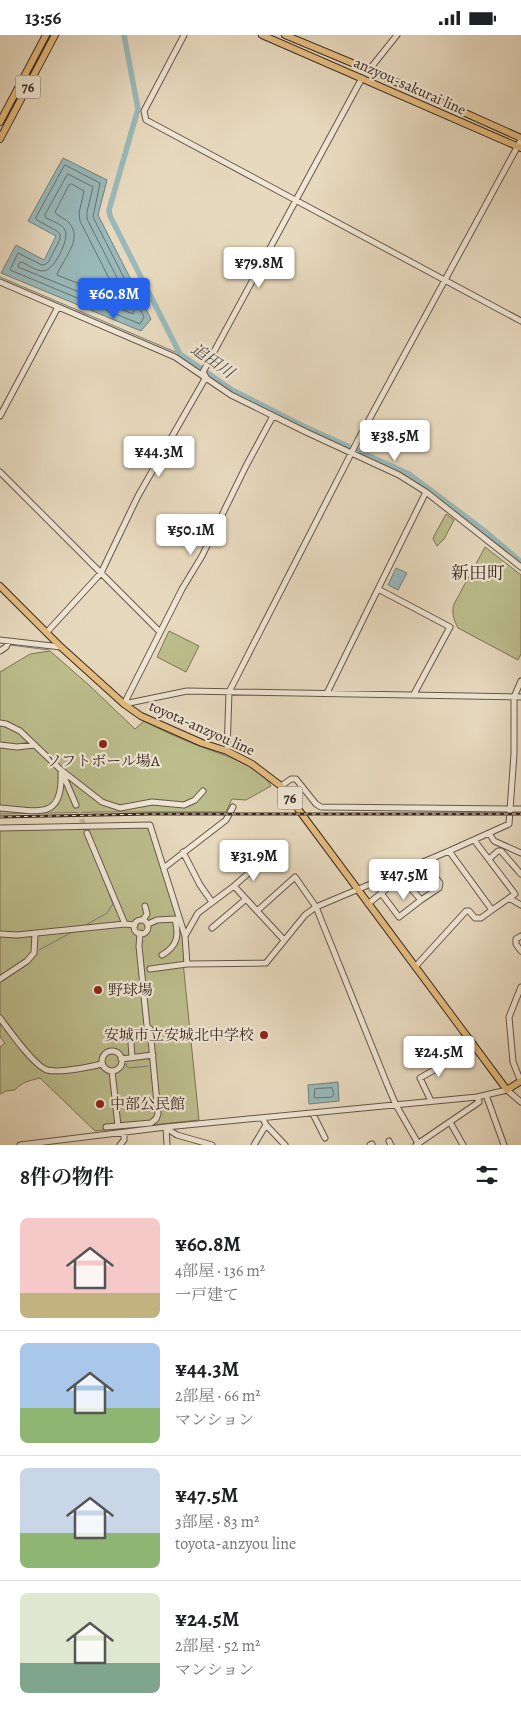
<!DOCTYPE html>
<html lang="ja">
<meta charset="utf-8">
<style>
:root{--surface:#fff;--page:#f2f2f2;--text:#202124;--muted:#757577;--line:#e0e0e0;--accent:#2563eb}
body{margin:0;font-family:Alegreya,"Noto Serif JP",serif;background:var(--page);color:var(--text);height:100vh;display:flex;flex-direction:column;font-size:19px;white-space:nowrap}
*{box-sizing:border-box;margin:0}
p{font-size:16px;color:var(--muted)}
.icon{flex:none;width:28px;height:28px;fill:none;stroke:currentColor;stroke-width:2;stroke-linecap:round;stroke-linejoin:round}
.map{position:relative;height:1110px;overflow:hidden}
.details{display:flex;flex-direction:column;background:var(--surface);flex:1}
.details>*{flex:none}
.price{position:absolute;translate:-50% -42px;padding:0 11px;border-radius:5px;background:#fff;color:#222;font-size:16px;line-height:32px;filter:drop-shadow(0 1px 2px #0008)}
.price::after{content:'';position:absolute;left:50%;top:30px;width:15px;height:11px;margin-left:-8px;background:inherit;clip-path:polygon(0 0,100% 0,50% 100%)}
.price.active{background:var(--accent);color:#fff}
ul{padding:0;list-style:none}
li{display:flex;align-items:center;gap:15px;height:125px;padding:0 20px}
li+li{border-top:1px solid var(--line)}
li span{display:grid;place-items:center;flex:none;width:140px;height:100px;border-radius:8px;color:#555}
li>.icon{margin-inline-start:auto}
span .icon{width:60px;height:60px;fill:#fffc;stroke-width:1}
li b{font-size:21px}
h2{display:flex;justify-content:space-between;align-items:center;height:60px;padding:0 20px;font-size:21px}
.status{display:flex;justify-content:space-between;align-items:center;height:35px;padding:0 25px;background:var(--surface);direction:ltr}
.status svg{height:14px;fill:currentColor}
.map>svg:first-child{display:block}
</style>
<div class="status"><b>13:56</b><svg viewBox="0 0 49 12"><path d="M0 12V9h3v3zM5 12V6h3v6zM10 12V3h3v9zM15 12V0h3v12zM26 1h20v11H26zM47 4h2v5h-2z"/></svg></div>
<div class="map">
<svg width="521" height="1110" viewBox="0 0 521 1110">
<rect width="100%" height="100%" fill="#e7d9be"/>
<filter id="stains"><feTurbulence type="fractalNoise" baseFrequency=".004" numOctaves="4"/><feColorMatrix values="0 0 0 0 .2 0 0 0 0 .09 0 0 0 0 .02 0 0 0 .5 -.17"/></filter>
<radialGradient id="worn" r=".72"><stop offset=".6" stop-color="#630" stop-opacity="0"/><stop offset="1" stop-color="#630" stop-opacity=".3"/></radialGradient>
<path fill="#bcbd8c" stroke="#7c7457" d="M446 479 454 485 444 504 437 511 433 504 434 501Z
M485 512 521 540V619L518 625 458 593C454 585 451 578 454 569Z
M169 596 199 611 186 637 157 622Z
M50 616 90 651 135 694 144 686C161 695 177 702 194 709 216 718 260 729 271 751L246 765 232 764 226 777H103L0 779V637L30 619Z
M150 791 183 900 184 925 183 927 199 1085 95 1096 40 1043C32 1045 21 1047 15 1055L6 1056 0 1059V1012L5 1008 0 1002V795Z"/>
<path fill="#99b9ba" stroke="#74807d" d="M63 123 107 145 98 180 151 284 141 296 1 238 16 210 44 225 56 201 28 186Z
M396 533 407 538 398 555 388 550Z
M338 1047 339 1066 309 1069 308 1050Z"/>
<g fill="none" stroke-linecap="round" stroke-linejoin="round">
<path stroke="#6a726e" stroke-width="1" d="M65 130 100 148 93 182 144 282 140 289 10 235 18 218 42 230 46 229 49 226 60 204V199L57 196 37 185 36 183Z
M68 139 93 152 87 177V184L134 276 133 279 18 232 19 228 22 227C28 230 36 236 43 236 54 236 70 204 65 195 62 189 52 186 46 183L45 180Z
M72 149 84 156 79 178 80 186 118 261 117 264 57 240C62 225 83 205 70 189 66 183 58 182 55 177L69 150Z
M332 1053 334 1059 332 1062 316 1063 314 1062 315 1054Z"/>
<path stroke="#74807d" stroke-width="1" d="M0 242 180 319
M10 610 49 615
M0 613 6 610
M84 891 107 878 113 869 99 833
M39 915 74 896
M127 1029 126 1031 129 1033 148 1031"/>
<path stroke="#99b9ba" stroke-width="5.5" d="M124 0 138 74 109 175 110 181 180 319 232 355 303 391 409 439 486 497 521 527"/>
<path stroke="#c5b69f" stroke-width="5" stroke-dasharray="5 2.5" stroke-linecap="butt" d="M76 770 87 798"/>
<defs>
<path id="minor" d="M184 0 144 76 146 85 521 286
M369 35 397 0
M0 247 175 322 231 360 306 397 399 440 426 457 521 532
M206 342 203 337 362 43
M0 381 58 272
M0 437 160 597
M47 597 101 538 138 461 206 342
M0 605 61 612
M0 616 6 612 9 606
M327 658 378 554
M414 659 450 592 378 554 426 457
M124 669 187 656 521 662
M124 669 182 554 202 521 246 431 273 381
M0 688 6 689 20 696 61 735 76 770
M0 710 17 712 34 710
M227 716 229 657 358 405 521 105
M61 735 102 767 120 773 152 767 184 770 195 765 203 756
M281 751 291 744H296L316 769 321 772 521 774
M0 773C36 775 63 787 61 738
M0 793 150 790 185 901 187 929
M87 798 125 889
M489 798 494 806 521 818
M449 816 492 875 515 859 474 805
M183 817 200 850 212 867
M489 824 498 816H501L521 839
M165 832 226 785 233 772
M234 851 260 828
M381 858 399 882 421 865 401 842
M509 863 521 870
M421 865 439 853 440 848 424 827
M368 869 401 842V839
M257 876 295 842 316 872 387 1049 396 1070 419 1110
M143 885 147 879 145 871
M134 892a7 7 0 1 1 14 0a7 7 0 1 1-14 0Z
M148 889 157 885 175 884C179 900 178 911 162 920
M212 893 246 864
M0 899 17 900 125 889 135 890
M185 901 198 878 234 851 284 905
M521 901 516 904V909L521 916
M415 932 466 876H469L475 883H481L492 875
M150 934 187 929 266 928 305 880 316 872 449 816 509 789 514 719V662L521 646
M0 944 27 926 34 918 35 899
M0 983C9 995 34 1031 47 1035 60 1038 89 1032 102 1029
M131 1008 132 1022
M102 1026a10 10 0 1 1 20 0a10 10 0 1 1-20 0Z
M121 1024 153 1020
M112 1036 118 1091
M521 1047 513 1027 509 982 521 952
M486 1060 504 1110
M431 1066 420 1043 455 1023
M313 1079 325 1103
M263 1084 266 1090 285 1110
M450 1087 463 1110
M106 1092 151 1088 156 1084 158 1079 150 994 147 991 139 911 140 898
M166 1092 167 1110
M166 1093 177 1100 212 1110
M389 1106 391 1110
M20 1110 166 1092 477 1062 507 1055 521 1067
M120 1110 124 1105V1098
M254 1110 266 1090
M370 1110 372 1109
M416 1110 479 1067 477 1062"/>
<path id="major" d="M262 0 521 113
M285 0 369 35 521 103
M0 87 46 0
M0 104 55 0
M0 551 61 612 124 669 141 681 202 708 227 716 252 729 281 751 507 1055 521 1046"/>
</defs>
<use href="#minor" stroke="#675649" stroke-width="7"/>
<use href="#major" stroke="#3c2a22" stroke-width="8"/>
<use href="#minor" stroke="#efe6d5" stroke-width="5"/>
<use href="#major" stroke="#e4bc7f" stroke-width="6"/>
<defs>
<path id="rail" d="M0 782 151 779H521"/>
</defs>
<use href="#rail" stroke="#3c2a22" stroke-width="3"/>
<use href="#rail" stroke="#efe6d5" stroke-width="1" stroke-dasharray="4" stroke-linecap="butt"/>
</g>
<g fill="#8f2418" stroke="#efe6d5" stroke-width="2">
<circle cx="103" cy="709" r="5"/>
<circle cx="98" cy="955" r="5"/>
<circle cx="264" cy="1000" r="5"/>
<circle cx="100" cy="1069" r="5"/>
</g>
<g text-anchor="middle" stroke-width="4.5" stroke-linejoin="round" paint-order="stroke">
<g fill="#efe6d5" stroke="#726258" stroke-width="1">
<rect x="15.5" y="40.5" width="25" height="23" rx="4"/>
<rect x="277.5" y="751.5" width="25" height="23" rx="4"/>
</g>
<g font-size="14" font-weight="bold" fill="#3c2a22">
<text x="28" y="57">76</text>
<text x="290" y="768">76</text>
</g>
<g font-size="15" fill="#3c2a22" stroke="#efe6d5">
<text transform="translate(410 51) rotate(24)" y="5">anzyou-sakurai line</text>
<text transform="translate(202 693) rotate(24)" y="5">toyota-anzyou line</text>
</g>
<g font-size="15" fill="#3c2a22" stroke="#efe6d5" text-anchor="start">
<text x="103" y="731" text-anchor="middle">ソフトボール場A</text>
<text x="108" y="960">野球場</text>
<text x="254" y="1005" text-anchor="end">安城市立安城北中学校</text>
<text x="110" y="1074">中部公民館</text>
</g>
<g font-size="16" font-style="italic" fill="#534e48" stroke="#efe6d5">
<text transform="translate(213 325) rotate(35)" y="6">追田川</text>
</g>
<g font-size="18" fill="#3c2a22" stroke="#efe6d5">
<text x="478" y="544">新田町</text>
</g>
</g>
<rect width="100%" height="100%" filter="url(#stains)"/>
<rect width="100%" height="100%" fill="url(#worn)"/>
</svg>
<b class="price" style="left:259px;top:254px">¥79.8M</b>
<b class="price active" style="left:114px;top:285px">¥60.8M</b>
<b class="price" style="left:395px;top:427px">¥38.5M</b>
<b class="price" style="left:159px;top:443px">¥44.3M</b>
<b class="price" style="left:191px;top:521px">¥50.1M</b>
<b class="price" style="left:254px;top:847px">¥31.9M</b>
<b class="price" style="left:404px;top:866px">¥47.5M</b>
<b class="price" style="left:439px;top:1043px">¥24.5M</b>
</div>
<section class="details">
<h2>8件の物件<svg class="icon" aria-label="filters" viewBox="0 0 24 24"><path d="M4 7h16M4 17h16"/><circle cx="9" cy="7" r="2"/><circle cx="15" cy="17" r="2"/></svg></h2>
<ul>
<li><span style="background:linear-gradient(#f6c9c9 75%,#c2b280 0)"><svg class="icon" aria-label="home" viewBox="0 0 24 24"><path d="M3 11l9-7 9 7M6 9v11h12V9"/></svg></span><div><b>¥60.8M</b><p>4部屋 · 136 m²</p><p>一戸建て</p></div></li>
<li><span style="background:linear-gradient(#a9c7e8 65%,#8fb573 0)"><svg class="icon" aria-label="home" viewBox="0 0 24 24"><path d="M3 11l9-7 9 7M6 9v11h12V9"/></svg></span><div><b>¥44.3M</b><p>2部屋 · 66 m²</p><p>マンション</p></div></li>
<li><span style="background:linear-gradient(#c9d6e8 65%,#8fb573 0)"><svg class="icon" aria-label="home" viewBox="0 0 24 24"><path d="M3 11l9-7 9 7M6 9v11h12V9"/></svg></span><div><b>¥47.5M</b><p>3部屋 · 83 m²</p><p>toyota-anzyou line</p></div></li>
<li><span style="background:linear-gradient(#dfe7d0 70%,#7fa58c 0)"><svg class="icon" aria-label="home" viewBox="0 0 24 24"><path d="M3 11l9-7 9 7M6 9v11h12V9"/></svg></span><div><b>¥24.5M</b><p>2部屋 · 52 m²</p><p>マンション</p></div></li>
</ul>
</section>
